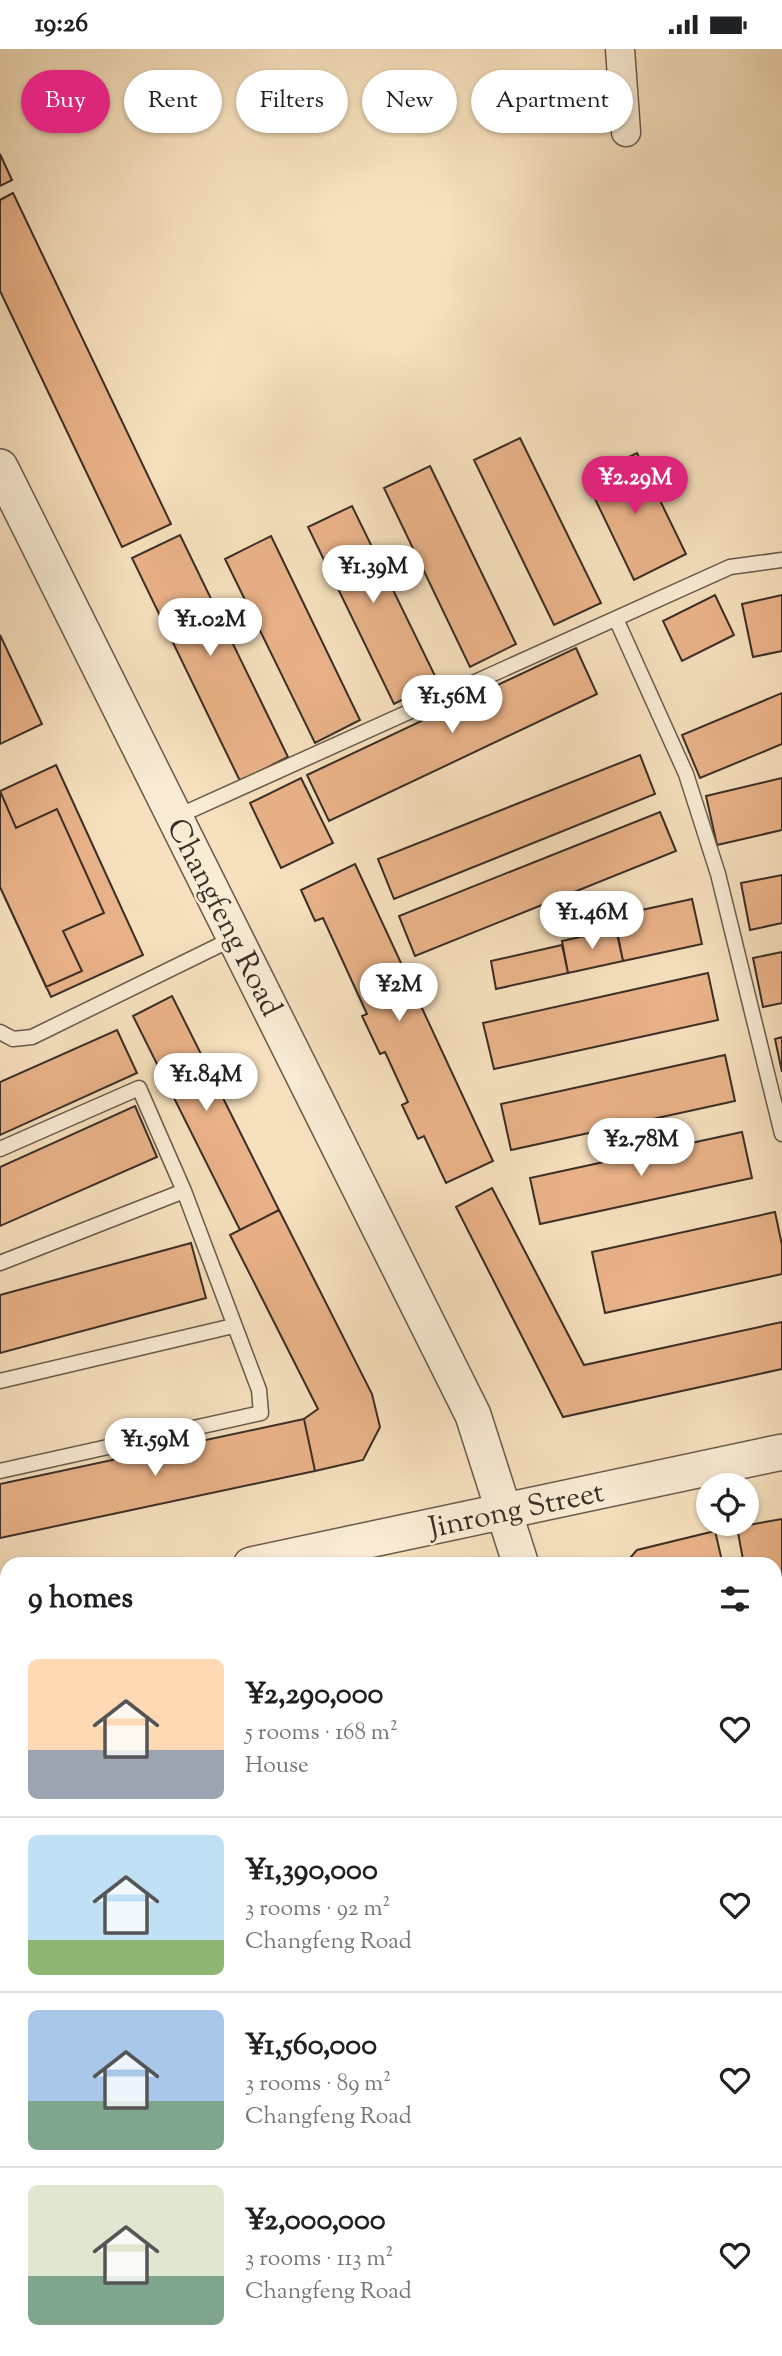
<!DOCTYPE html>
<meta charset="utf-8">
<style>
:root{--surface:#fff;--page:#f2f2f2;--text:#202124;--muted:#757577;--line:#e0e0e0;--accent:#db2777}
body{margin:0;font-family:"Sorts Mill Goudy",serif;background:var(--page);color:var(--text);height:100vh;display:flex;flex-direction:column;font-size:26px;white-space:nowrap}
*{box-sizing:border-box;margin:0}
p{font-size:23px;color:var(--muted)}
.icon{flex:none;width:38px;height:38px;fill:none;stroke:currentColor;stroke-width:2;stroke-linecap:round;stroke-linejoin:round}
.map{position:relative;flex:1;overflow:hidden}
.drawer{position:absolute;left:0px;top:1508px;width:782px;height:800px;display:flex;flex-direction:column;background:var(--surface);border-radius:21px 21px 0 0;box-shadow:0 2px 5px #0004}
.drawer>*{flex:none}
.banner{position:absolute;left:21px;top:21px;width:740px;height:63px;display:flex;gap:14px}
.buttons{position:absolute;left:696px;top:1424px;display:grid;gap:14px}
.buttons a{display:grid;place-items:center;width:63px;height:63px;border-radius:50%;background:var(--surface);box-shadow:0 2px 5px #0004;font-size:35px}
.price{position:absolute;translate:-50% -60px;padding:0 16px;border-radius:24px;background:#fff;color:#222;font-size:23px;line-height:46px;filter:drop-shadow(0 2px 4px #0008)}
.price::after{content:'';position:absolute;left:50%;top:42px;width:21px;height:16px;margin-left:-10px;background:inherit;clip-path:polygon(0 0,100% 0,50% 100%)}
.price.selected{background:var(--accent);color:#fff}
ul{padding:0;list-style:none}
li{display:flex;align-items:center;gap:21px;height:175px;padding:0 28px}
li+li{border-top:2px solid var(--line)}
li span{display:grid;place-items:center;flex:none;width:196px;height:140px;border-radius:10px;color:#555}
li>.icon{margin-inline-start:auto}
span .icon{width:84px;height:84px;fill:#fffc;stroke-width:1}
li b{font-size:30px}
h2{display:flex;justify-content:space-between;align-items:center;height:84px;padding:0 28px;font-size:30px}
.pill{padding:0 24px;border-radius:32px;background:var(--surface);box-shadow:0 2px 5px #0004;font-size:24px;line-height:63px}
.pill.selected{background:var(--accent);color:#fff}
.status{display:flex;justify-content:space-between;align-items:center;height:49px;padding:0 35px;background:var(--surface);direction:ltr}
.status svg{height:19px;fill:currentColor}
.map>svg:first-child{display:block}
</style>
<div class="status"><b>19:26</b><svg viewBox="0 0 49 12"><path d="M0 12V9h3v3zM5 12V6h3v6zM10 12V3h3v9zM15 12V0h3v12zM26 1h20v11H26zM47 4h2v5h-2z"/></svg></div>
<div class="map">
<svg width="782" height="2307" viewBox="0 0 782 2307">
<rect width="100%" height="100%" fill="#f6e0bd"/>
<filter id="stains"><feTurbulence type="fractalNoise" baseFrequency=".00286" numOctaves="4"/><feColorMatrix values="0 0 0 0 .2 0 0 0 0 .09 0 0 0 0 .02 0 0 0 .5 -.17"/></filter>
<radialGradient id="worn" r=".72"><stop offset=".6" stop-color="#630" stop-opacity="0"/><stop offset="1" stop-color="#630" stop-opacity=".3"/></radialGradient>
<path fill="#eab288" stroke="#392e27" stroke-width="2" d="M0 105 12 131 0 137Z
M13 144 171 475 122 498 0 242V151Z
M520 389 601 554 554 576 474 411Z
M637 404 686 505 634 531 585 429Z
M430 417 516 595 470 618 384 439Z
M352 457 438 633 394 655 308 478Z
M180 486 288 708 240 732 132 509Z
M271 487 360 671 315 694 225 510Z
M715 546 734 586 682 612 663 572Z
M782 546V602L753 608 742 555Z
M0 586 42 675 0 695Z
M576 599 597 645 329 772 307 726Z
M782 644V695L700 729 682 686Z
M640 706 655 745 394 850 378 810Z
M56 716 143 906 51 948 0 838V742Z
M301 729 333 794 281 819 250 754Z
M782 729V781L717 796 706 747Z
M0 742 16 779 57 760 104 864 63 882 82 922 46 938 0 838Z
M660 763 676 802 415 907 399 867Z
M355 815 493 1112 446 1134 424 1087 418 1090 402 1056 408 1053 385 1003 380 1005 362 967 367 965 323 869 315 872 301 841Z
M782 826V874L750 881 741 834Z
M692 850 702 895 623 912 614 867Z
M616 880 623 912 568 924 562 892Z
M562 896 568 924 496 940 491 912Z
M782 903V954L763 958 753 909Z
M708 924 718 971 494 1020 483 974Z
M172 947 279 1161 240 1181 133 967Z
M117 981 137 1024 0 1086V1033Z
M782 988V1023L775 990Z
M725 1006 735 1052 511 1101 501 1055Z
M135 1057 157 1108 0 1177V1118Z
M742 1083 752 1129 540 1175 530 1129Z
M492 1139 584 1316 782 1273V1320L563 1368 456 1158Z
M279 1161 372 1345 380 1378 363 1411 315 1422 304 1370 318 1360 230 1186Z
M775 1163 782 1196V1225L605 1264 592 1203Z
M191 1194 206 1249 0 1304V1246Z
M304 1370 315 1422 0 1489V1435Z
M782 1470V1527L775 1528V1516H744L737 1478Z
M715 1482 723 1516H624L637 1501Z
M775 1547 782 1549V1568L775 1591Z
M775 2223 782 2264V2307H736L735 2301H775Z"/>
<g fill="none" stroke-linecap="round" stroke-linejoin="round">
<defs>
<path id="service" d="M616 570 686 725 718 825 782 1085
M176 768 730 518 782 511
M0 983 13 990 32 988 234 889
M0 1100 139 1039 184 1142 0 1214
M0 1332 233 1277
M0 1422 261 1364 259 1341 184 1142"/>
<path id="minor" d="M620 0 626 83
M0 1817 7 1815
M0 1862 7 1895
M775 1925H782
M0 2019 7 2018"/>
<path id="tertiary" d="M0 418 473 1366 521 1516
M251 1516 782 1403
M0 1568 7 1567
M657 2301 658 2307"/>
</defs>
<use href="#service" stroke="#685a4c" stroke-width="17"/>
<use href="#minor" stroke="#685a4c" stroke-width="31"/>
<use href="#tertiary" stroke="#685a4c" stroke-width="38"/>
<use href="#service" stroke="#f9ebd4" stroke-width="14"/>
<use href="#minor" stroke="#f9ebd4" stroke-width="28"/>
<use href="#tertiary" stroke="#f9ebd4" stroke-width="35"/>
</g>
<g text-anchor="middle" stroke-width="5" stroke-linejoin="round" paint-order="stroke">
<g font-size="30" fill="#392e27" stroke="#f9ebd4">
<text transform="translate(225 868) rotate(63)" y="10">Changfeng Road</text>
<text transform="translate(516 1460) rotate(-12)" y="10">Jinrong Street</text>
</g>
</g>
<rect width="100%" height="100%" filter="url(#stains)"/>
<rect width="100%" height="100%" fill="url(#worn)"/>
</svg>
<div class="buttons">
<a><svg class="icon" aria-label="locate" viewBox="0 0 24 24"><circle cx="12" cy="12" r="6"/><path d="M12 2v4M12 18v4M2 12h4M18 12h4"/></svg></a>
</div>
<b class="price selected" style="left:635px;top:467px">¥2.29M</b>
<b class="price" style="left:373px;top:556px">¥1.39M</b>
<b class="price" style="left:210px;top:609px">¥1.02M</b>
<b class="price" style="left:452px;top:686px">¥1.56M</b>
<b class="price" style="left:592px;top:902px">¥1.46M</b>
<b class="price" style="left:399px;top:974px">¥2M</b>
<b class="price" style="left:206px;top:1064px">¥1.84M</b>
<b class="price" style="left:641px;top:1129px">¥2.78M</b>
<b class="price" style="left:155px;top:1429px">¥1.59M</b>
<div class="banner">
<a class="pill selected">Buy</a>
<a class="pill">Rent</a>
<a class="pill">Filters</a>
<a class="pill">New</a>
<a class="pill">Apartment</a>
</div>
<section class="drawer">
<h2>9 homes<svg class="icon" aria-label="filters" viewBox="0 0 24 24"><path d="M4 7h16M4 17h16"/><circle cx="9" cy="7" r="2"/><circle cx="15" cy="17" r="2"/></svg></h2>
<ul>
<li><span style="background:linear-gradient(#ffd9b3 65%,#9aa5b1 0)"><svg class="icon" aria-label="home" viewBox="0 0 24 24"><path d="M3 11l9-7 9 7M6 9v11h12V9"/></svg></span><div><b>¥2,290,000</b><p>5 rooms · 168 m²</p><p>House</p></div><svg class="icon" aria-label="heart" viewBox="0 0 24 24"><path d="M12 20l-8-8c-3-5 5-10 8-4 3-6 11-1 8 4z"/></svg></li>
<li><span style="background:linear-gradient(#bfe0f5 75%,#8fb573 0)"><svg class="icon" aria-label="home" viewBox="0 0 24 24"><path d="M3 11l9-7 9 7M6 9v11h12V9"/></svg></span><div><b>¥1,390,000</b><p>3 rooms · 92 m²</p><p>Changfeng Road</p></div><svg class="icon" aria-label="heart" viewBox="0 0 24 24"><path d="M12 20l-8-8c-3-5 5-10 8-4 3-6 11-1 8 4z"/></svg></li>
<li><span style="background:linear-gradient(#a9c7e8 65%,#7fa58c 0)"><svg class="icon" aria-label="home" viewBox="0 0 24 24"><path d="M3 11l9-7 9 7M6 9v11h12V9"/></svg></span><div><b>¥1,560,000</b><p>3 rooms · 89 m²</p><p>Changfeng Road</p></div><svg class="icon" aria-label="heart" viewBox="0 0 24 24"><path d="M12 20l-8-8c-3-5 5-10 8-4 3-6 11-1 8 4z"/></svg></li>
<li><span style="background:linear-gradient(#dfe7d0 65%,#7fa58c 0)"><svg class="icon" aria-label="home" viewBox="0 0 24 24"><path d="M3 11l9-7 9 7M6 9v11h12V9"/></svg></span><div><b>¥2,000,000</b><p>3 rooms · 113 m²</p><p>Changfeng Road</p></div><svg class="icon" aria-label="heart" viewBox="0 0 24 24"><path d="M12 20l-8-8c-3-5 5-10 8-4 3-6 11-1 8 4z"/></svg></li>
</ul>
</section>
</div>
